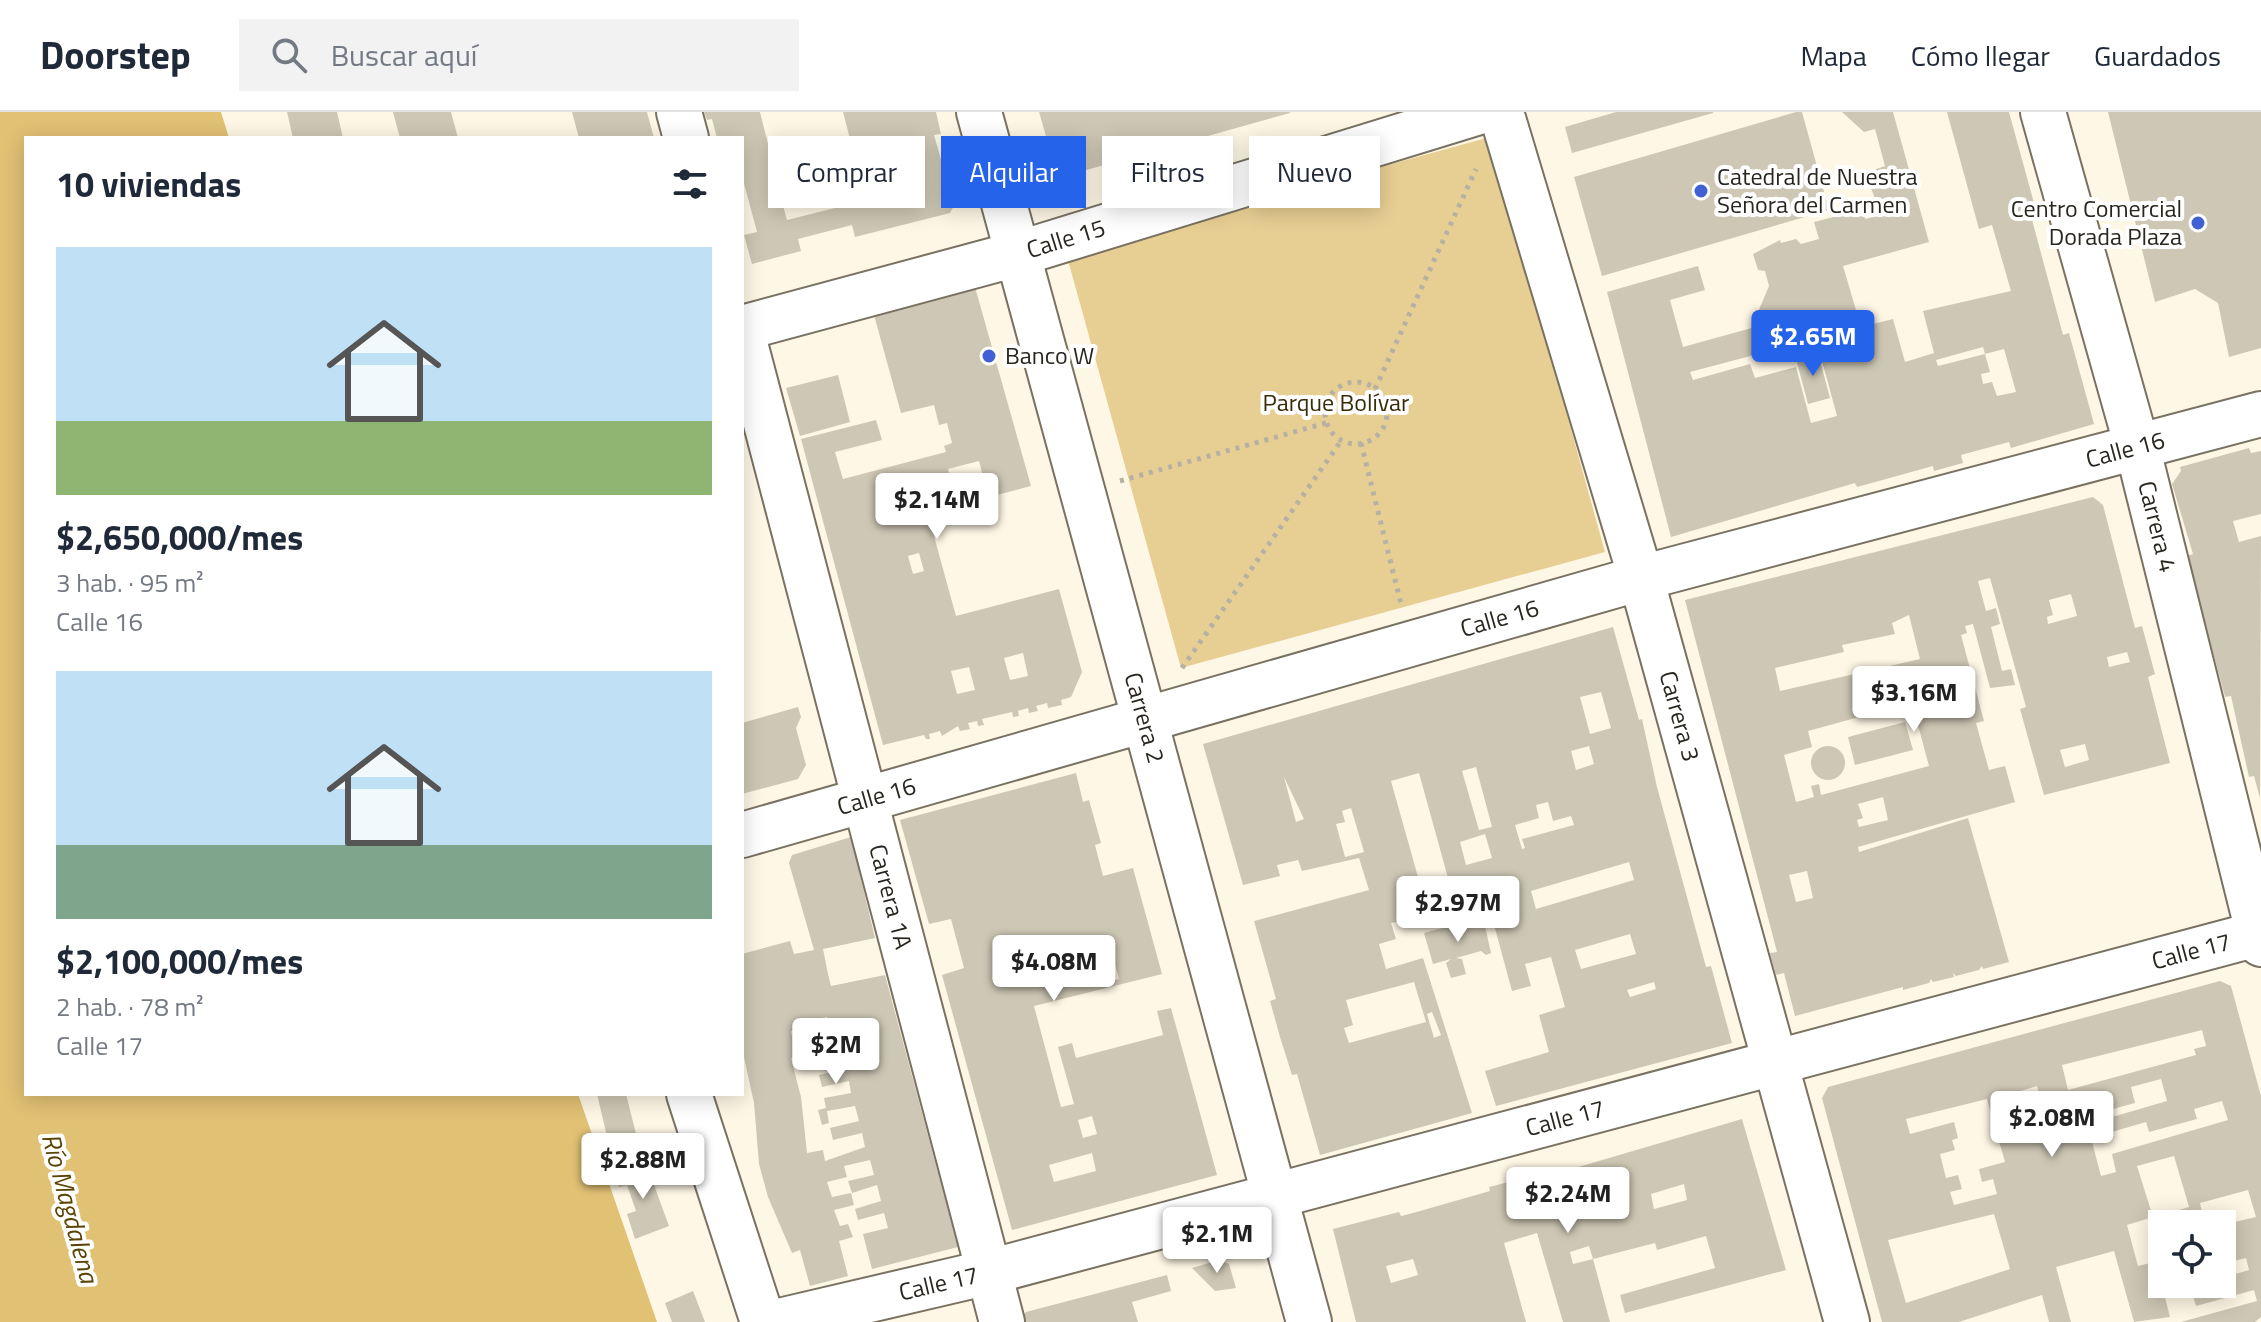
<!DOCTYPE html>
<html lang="es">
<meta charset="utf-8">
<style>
:root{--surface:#fff;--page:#f2f2f3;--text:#1f2937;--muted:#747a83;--line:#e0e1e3;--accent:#2563eb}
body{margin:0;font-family:"Titillium Web",sans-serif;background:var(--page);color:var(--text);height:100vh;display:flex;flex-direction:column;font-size:30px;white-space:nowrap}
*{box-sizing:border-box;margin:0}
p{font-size:26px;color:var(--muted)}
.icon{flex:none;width:44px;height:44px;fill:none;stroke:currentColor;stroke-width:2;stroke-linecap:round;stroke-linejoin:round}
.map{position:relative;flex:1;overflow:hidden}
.details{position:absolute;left:24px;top:24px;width:720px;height:960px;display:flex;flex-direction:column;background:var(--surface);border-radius:0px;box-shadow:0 4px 20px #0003}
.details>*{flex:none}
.hud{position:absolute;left:768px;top:24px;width:760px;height:72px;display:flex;gap:16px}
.fabs{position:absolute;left:2148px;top:1098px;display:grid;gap:16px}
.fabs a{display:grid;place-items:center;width:88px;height:88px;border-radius:0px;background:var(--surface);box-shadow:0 4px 20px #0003;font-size:40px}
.price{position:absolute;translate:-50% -68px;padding:0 18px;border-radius:8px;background:#fff;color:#222;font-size:26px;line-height:52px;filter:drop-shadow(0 2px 4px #0008)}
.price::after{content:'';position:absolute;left:50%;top:48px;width:24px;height:18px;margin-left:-12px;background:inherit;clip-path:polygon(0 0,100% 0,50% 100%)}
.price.current{background:var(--accent);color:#fff}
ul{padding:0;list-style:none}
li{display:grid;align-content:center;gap:16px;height:424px;padding:0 32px}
li span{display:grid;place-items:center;height:248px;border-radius:0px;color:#555}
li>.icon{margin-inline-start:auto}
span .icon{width:144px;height:144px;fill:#fffc;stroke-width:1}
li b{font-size:34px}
h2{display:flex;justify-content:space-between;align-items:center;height:96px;padding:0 32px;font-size:34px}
.chip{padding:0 28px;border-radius:0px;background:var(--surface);box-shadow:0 4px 20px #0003;font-size:28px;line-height:72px}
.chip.current{background:var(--accent);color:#fff}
header{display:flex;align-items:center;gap:48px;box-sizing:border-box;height:112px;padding:0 40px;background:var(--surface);border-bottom:2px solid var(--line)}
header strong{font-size:38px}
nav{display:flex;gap:44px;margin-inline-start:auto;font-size:28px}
.search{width:560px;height:72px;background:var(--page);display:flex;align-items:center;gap:20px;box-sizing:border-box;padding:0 28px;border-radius:0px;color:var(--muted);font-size:30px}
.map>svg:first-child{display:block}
</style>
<header>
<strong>Doorstep</strong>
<div class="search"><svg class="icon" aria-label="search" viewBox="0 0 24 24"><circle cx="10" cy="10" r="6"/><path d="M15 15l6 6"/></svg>Buscar aquí</div>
<nav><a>Mapa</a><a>Cómo llegar</a><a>Guardados</a></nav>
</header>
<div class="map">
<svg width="2261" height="1210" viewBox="0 0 2261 1210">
<rect width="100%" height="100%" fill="#fff7e5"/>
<path fill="#e7ce93" d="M1490 25 1605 440 1181 556 1066 141Z"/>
<path fill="#e1c174" d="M0 0H221L229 26H26V982H578L657 1210H0Z"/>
<path fill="#cec7b5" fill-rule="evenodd" d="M287 0H337L343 26H293Z
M393 0H451L458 26H400Z
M572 0H647L654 26H579Z
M704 0H760L772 48 850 27 843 0H936L941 22 934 23 954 94 950 101 855 125 852 113 798 127 801 139 752 152 744 123 757 120 742 64V26H717L712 7 707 8ZM895 45 900 65 887 68 883 48ZM840 67 847 93 787 108 780 83Z
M1039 0H1290V1L1058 66Z
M1616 0H1713V1L1572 41 1565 15Z
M1796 0H1802L1829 98 1602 164 1574 65Z
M1842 0H1893L1929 130 1843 154 1861 215 1893 207 1905 250 1934 241 1923 199 2011 179 1992 113 1979 117 1947 0H2009L2037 102 2031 104 2063 223 2069 221 2094 312 2011 336 2009 330 1961 343 1963 351 1934 359 1933 354 1857 375 1855 371 1671 425 1607 180 1698 154 1705 178 1670 188 1683 235 1766 212 1773 238 1690 260 1693 268 1750 252 1755 266 1796 255 1811 311 1837 304 1818 234 1782 243 1773 212 1758 200 1769 174 1765 159 1758 158 1753 142 1780 128 1781 131 1796 127 1801 132 1819 127 1814 110 1841 103 1840 98 1861 92 1865 107 1881 103 1871 76 1876 75 1873 65 1876 57 1885 54 1875 17 1864 20ZM1983 235 1985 242 2004 237 2016 280 1997 284 1992 270 1983 272 1981 262 1990 260 1985 242 1938 254 1936 248Z
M2108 0H2261V236L2229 245 2218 191 2195 177 2155 190Z
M975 175 1031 374 928 401 920 400 916 387 898 392 904 412 929 406 956 504 1059 477 1082 560 1071 585 1061 588 1062 593 1048 596 1047 591 1036 594 1038 599 1029 601 1028 596 1018 599 1019 604 1013 605 1012 600 982 607 984 613 978 614 977 609 968 611 970 617 960 619 958 614 942 624 940 619 929 622 930 627H926L924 623 883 633 801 327 876 308 882 328 835 340 843 367 946 340 944 334 952 331 947 311 939 313 934 293 901 301 874 203ZM979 349 984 368 953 377 948 357ZM919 441 924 459 913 462 908 444ZM1023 541 1028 564 1010 568 1004 546ZM969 555 975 578 957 582 951 559Z
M1818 241 1830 286 1808 292 1796 247Z
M838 263 850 310 800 324 786 276Z
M2249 336 2251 341 2261 339V402L2233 409 2239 430 2261 424 2260 686 2254 664 2249 665 2231 584 2225 585 2187 444 2193 442 2172 372 2181 359 2180 355Z
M2093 385 2103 393 2135 516 2142 514 2155 562 2148 565 2170 651 2044 683 2020 597 2026 595 1990 466 1978 469 1986 499 1996 496 2000 512 1991 515 2002 559 2011 557 2015 573 1990 576 1973 512 1965 514 1967 521 1961 523 1984 609 1976 611 1989 658 2005 654 2015 690 1858 735 1859 740 1968 706 2009 850 1983 857 1982 854 1979 858 1956 864 1953 861 1954 865 1933 870 1931 867 1929 871 1903 878V875L1795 904 1784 861 1776 863 1772 849 1770 841 1777 840 1685 488ZM2071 482 2077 504 2048 512 2047 505 2053 503 2049 488ZM1909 503 1920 547 1780 579 1775 556 1844 540 1842 533 1895 522 1892 511ZM2127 540 2130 550 2109 555 2107 545ZM1955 563 1964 595 1946 600 1938 568ZM1926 569 1930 586 1912 591 1929 654 1821 683 1819 672 1811 674 1814 685 1796 690 1784 643 1812 635 1808 619 1914 590 1909 574ZM2085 632 2089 648 2065 655 2060 638ZM1883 685 1888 708 1859 715 1857 708 1863 706 1858 692ZM1807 759 1813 786 1796 790 1789 763Z
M1613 515 1639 608 1642 607 1657 675 1706 855 1711 854 1732 931 1496 994 1485 959 1549 940 1539 903 1565 895 1551 845 1525 852 1531 874 1512 879 1487 787 1456 795 1419 661 1391 669 1429 804 1391 811 1396 827 1379 832 1386 857 1423 846 1472 1001 1320 1043 1297 962 1292 963 1280 925 1270 889 1276 887 1254 809 1369 778 1359 746 1302 759 1298 748 1277 753 1280 764 1243 773 1203 632ZM1601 580 1611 616 1590 622 1580 585ZM1589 634 1594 652 1576 658 1571 639ZM1476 655 1492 715 1479 718 1462 659ZM1284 665 1295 688 1304 707 1296 710ZM1548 690 1553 709 1571 704 1574 713 1522 727 1525 736 1522 737 1515 713 1539 706 1536 693ZM1351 696 1364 740 1345 745 1336 712 1345 710 1342 699ZM1485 722 1492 746 1466 753 1460 730ZM1629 750 1634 768 1536 797 1531 779ZM1630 822 1636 842 1581 857 1575 838ZM1414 870 1426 910 1349 931 1344 916 1353 913 1346 888ZM1654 870 1656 877 1630 885 1627 878ZM1432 900 1441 923 1434 926 1427 902Z
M798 595 801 605 796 616 806 653 798 667 742 682V611Z
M1905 610 1913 638 1855 653 1848 625Z
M1811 651a17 17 0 1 1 34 0a17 17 0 1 1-34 0Z
M1076 661 1083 690 1089 688 1101 731 1095 733 1103 764 1133 756 1162 862 1034 894 1061 995 1074 992 1058 935 1072 931 1076 946 1163 923 1157 899 1171 896 1217 1063 1012 1118 942 863 964 856 951 807 929 812 900 708ZM1082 825 1093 868 1075 873 1066 840 1060 841 1058 832ZM1111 837 1119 867 1102 871 1094 842ZM1092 1004 1097 1022 1083 1026 1078 1008ZM1092 1041 1096 1059 1054 1070 1049 1053Z
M851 725 875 826 823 837 828 862 831 874 885 863 958 1135 872 1157 863 1122 888 1116 884 1101 858 1108 855 1097 881 1089 877 1073 852 1081 848 1069 874 1063 870 1048 844 1054 847 1065 827 1070 832 1085 851 1081 854 1093 834 1098 840 1114 848 1112 853 1125 839 1129 848 1164 810 1174 800 1138 792 1141 768 1085 759 1052 754 991 742 936V842L790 829 794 842 814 838 789 751 792 743ZM827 905 832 923 856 918 863 947 844 951 845 957 819 963 822 975 849 969 851 981 824 986 826 996 818 998 822 1013 829 1011 827 999 855 994 859 1009 830 1016 833 1028 862 1021 865 1035 825 1049 823 1038 807 1041 801 985 791 946 815 943 816 951 839 947 835 935 794 938 791 919 808 915 807 909Z
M1483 805 1491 841 1486 843 1481 839 1456 846 1462 847 1466 862 1451 866 1446 851 1451 847 1433 852 1424 821Z
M2220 869 2231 874 2261 984V1205L2255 1210H2181L2257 1189 2254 1178 2196 1194 2190 1174 2222 1172V1166L2249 1158 2246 1146 2222 1152V1113L2256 1105 2248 1078 2200 1091 2202 1100 2190 1104 2191 1109 2168 1112 2165 1102 2189 1095 2174 1044 2137 1054 2153 1105 2127 1113 2138 1154 2162 1148 2161 1170 2170 1205 2134 1210 2114 1139 2056 1155 2071 1210H2049L2042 1183 1959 1210H1882L1822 986 1828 975ZM2202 918 2206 934 2194 937 2196 943 2068 978 2062 953ZM2161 967 2167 989 2078 1015 2076 1007 2135 991 2131 975ZM2037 974 2048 1015 2015 1025 2003 984ZM1987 987 2005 1050 1979 1057 1982 1070 1993 1067 1997 1082 1954 1093 1950 1080 1962 1077 1958 1063 1946 1066 1940 1042 1955 1038 1952 1028 1958 1026 1954 1010 1910 1022 1906 1007ZM2222 989 2228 1008 2112 1042 2116 1060 2101 1064 2091 1026 2146 1010 2149 1020 2197 1007 2194 997ZM1994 1102 2010 1157 1906 1191 1888 1128Z
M597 982H626L642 1046 614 1054Z
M1742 1007 1786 1158 1625 1201 1620 1183 1715 1156 1706 1124 1657 1138 1655 1131 1593 1147 1589 1134 1570 1140 1573 1152 1593 1147 1610 1210H1563L1537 1121 1504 1131 1526 1210H1356L1333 1117 1399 1100 1401 1104 1413 1101 1490 1079 1489 1075 1548 1060 1551 1063ZM1684 1072 1687 1088 1654 1097 1651 1082ZM1413 1147 1418 1163 1391 1171 1386 1154Z
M646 1051 669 1114 635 1127 627 1102 636 1099 627 1073 619 1075 614 1060Z
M1219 1148 1229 1152 1236 1176 1215 1179 1192 1156Z
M1167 1163 1171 1179 1132 1190 1138 1210H1018L1026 1200Z
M693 1179 705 1210H672L665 1191Z"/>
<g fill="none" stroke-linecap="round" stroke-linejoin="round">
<defs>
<g id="minor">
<path d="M679 0 686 26"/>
<path id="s1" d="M2043 0 2138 338 2261 832"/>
<path id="s2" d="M742 216 1017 142 1479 0"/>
<path id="s3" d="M742 220 1002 1210"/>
<path id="s4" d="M742 723 1641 466 2261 302"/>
<path d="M689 982 763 1210"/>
<path id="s5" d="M775 1210 989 1160 2261 821"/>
</g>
<g id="major">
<path id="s6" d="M979 0 1309 1210"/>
<path id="s7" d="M1501 0 1641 466 1847 1210"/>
</g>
</defs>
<use href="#minor" stroke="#797262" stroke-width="48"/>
<use href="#major" stroke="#797262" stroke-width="48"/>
<path stroke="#b8b1a3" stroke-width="5" stroke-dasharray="4 6" stroke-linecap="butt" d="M1325 301a31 31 0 1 1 62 0a31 31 0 1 1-62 0Z
M1375 277 1476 57
M1361 331 1402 496
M1120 369 1326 311
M1182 556 1341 329"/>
<use href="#minor" stroke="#fff" stroke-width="44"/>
<use href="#major" stroke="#fff" stroke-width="44"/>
</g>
<g fill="#4062d4" stroke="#fff" stroke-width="3">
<circle cx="1701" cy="79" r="8"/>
<circle cx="2198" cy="111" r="8"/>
<circle cx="989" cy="244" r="8"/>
</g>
<g text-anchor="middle" stroke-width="8" stroke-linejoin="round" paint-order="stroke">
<g font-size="24" fill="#29261f" stroke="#fff" text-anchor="start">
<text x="1717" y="73">Catedral de Nuestra<tspan x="1717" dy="28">Señora del Carmen</tspan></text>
<text x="2182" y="105" text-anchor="end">Centro Comercial<tspan x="2182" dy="28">Dorada Plaza</tspan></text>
<text x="1005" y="252">Banco W</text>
</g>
<g font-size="24" fill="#29261f" stroke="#fff">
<text dy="8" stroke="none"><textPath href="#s2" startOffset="336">Calle 15</textPath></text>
<text dy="8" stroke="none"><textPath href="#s4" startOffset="1436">Calle 16</textPath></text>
<text dy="8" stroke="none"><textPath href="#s1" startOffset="430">Carrera 4</textPath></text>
<text dy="8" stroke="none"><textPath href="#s4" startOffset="788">Calle 16</textPath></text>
<text dy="8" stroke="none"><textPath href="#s7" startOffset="630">Carrera 3</textPath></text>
<text dy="8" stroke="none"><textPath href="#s6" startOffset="628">Carrera 2</textPath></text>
<text dy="8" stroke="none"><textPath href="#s4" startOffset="140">Calle 16</textPath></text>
<text dy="8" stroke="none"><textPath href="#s3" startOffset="584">Carrera 1A</textPath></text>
<text dy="8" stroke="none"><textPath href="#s5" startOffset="1464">Calle 17</textPath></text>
<text dy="8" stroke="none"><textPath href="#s5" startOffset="816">Calle 17</textPath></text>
<text dy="8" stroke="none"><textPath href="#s5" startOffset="168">Calle 17</textPath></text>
</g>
<g font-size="24" fill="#382b08" stroke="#fff">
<text x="1336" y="299">Parque Bolívar</text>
</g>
<g font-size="26" font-style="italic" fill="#5a4404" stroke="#fff">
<text transform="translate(70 1096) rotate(75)" y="9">Río Magdalena</text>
</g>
</g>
</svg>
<div class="fabs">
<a><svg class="icon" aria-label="locate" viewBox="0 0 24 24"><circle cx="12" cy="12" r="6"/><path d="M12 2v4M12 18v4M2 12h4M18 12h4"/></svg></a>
</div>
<b class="price current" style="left:1813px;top:266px">$2.65M</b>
<b class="price" style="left:937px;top:429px">$2.14M</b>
<b class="price" style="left:1914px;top:622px">$3.16M</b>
<b class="price" style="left:1458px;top:832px">$2.97M</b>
<b class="price" style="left:1054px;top:891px">$4.08M</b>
<b class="price" style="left:836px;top:974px">$2M</b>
<b class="price" style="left:2052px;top:1047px">$2.08M</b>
<b class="price" style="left:643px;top:1089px">$2.88M</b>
<b class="price" style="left:1568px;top:1123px">$2.24M</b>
<b class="price" style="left:1217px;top:1163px">$2.1M</b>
<div class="hud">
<a class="chip">Comprar</a>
<a class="chip current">Alquilar</a>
<a class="chip">Filtros</a>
<a class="chip">Nuevo</a>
</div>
<section class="details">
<h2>10 viviendas<svg class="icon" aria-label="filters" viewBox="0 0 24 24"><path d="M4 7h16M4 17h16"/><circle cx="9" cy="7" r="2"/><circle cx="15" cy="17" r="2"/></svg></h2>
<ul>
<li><span style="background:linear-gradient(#bfe0f5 70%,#8fb573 0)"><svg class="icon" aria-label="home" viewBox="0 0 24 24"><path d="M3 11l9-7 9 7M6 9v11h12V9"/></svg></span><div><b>$2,650,000/mes</b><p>3 hab. · 95 m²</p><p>Calle 16</p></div></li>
<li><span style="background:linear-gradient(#bfe0f5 70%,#7fa58c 0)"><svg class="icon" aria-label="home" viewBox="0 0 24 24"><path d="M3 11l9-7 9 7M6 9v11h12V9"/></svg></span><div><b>$2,100,000/mes</b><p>2 hab. · 78 m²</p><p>Calle 17</p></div></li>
</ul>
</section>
</div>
